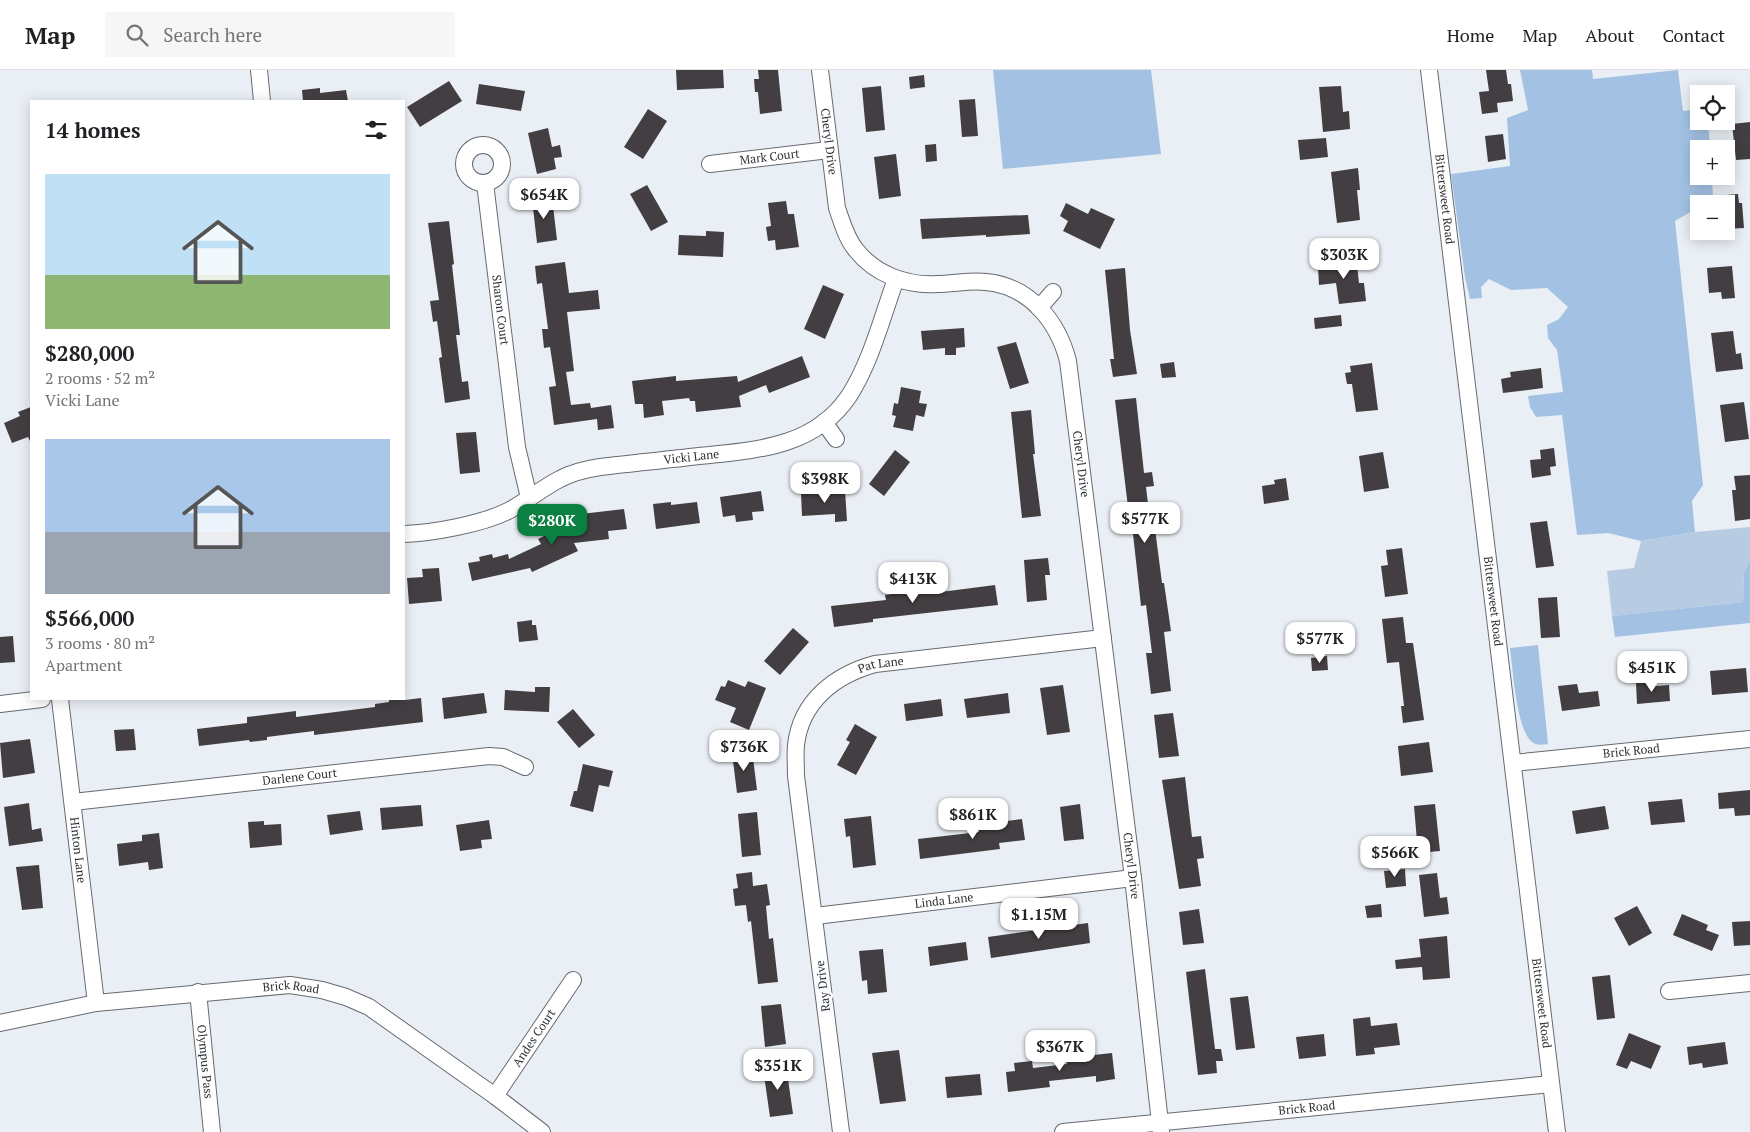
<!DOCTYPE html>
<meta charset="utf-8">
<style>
:root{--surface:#fff;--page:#f6f6f6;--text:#202124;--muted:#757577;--line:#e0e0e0;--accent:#0b8043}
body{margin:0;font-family:"PT Serif",serif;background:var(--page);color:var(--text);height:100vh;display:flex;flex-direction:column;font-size:19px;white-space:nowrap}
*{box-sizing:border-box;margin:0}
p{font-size:16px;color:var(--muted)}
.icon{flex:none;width:28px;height:28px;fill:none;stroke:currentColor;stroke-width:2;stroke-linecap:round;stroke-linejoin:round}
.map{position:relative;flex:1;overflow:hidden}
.sheet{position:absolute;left:30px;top:30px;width:375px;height:600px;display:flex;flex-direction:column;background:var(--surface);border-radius:0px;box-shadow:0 2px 12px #0003}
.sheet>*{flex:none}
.buttons{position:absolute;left:1690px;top:15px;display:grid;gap:10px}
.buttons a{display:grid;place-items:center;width:45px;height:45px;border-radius:0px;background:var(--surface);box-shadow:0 2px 12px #0003;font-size:25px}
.price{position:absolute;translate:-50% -42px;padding:0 11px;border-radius:10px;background:#fff;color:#222;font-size:16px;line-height:32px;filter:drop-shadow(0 1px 2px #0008)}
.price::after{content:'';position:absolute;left:50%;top:30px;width:15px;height:11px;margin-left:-8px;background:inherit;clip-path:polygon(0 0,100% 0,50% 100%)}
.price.current{background:var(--accent);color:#fff}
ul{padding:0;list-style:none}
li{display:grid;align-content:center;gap:10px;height:265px;padding:0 15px}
li span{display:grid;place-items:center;height:155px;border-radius:0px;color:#555}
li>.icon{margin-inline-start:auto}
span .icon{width:90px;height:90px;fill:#fffc;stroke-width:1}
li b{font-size:21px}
h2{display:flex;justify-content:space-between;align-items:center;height:60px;padding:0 15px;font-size:21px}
header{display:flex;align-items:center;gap:30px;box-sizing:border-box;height:70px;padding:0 25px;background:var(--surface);border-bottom:1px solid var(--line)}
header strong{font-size:24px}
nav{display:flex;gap:28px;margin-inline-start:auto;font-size:18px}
.search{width:350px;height:45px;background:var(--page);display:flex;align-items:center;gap:12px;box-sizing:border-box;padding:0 18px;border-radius:0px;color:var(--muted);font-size:19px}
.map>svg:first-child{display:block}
</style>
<header>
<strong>Map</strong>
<div class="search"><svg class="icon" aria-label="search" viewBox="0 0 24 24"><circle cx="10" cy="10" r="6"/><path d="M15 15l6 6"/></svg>Search here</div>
<nav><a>Home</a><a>Map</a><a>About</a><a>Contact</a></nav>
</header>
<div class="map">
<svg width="1750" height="1062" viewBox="0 0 1750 1062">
<rect width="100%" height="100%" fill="#eaeff5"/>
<path fill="#b7cce3" d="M1750 457V490L1744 503 1743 532 1612 546 1607 501 1634 498 1641 471 1695 462Z"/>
<path fill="#a3c2e3" d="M993 0H1151L1161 84 1003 99Z
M1520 0H1592L1593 9 1678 0 1683 41 1699 39V51H1708L1710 79H1699V106H1712L1713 129 1705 134H1699V137L1675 151 1703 415 1692 431 1695 462 1641 471 1608 463 1577 465 1562 345 1536 347 1530 337 1528 326 1563 322 1557 280 1548 268 1547 255 1559 249 1568 237 1547 218 1511 220 1489 209 1481 217 1482 228 1470 229 1465 207 1451 104 1510 96 1507 48 1528 40Z
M1750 490V553L1615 567 1612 546 1743 532 1744 503Z
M1538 575 1548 674C1542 675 1535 676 1530 670 1516 654 1513 600 1510 578Z"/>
<path fill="#433e42" d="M676 0H723L724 18 677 20Z
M758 0H778L782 41 760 44 758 22H755L754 9H759Z
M1486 0H1506L1508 14H1511L1513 31 1497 33 1498 42 1482 44 1479 22 1489 21Z
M924 5 925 17 910 19 909 7Z
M449 11 462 31 420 57 407 37Z
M479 14 525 21 521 41 476 34Z
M881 16 885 60 866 62 862 18Z
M1341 16 1343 42 1349 41 1350 59 1323 62 1319 17Z
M320 18V23L346 20 348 31H303L302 20Z
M975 29 978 66 962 67 959 30Z
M648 39 667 51 643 89 624 77Z
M1750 52V89L1736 90 1732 54Z
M548 58 552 77 560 75 562 87 554 88 556 99 537 104 528 63Z
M1503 64 1506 89 1488 92 1485 66Z
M1326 68 1328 87 1300 90 1298 70Z
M936 74 937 91 926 92 925 75Z
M896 84 901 126 879 129 874 87Z
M1358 98 1360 120H1357L1360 150 1337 153 1331 102Z
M647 115 668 152 651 161 630 124Z
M1738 124 1739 133H1742L1744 158 1726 159V125Z
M552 127 557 170 537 173 532 129Z
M786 131 788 144H794L799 177 776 180 775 170 768 171 766 157 771 156 768 133Z
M1066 133 1088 144 1091 138 1115 149 1100 179 1063 161 1068 151 1060 146Z
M1028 145 1030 164 986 167V165L922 169 920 149Z
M449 151 454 194 452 195 460 265H456L462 312 468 311 470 329 445 333 439 288 442 287 437 251 433 252 430 231 439 230 428 153Z
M706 161 724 162 723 187 678 185 679 165 706 166Z
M1356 186 1359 213H1364L1366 231 1339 234 1336 213 1319 215 1318 197 1334 195V188Z
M565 192 569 223 598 220 600 239 567 242 574 301 566 302 571 335 590 333 591 338 611 335 614 358 598 360 597 349 554 355 549 317 556 316 550 277 544 278 542 259H548L542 213 537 214 535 196Z
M1732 196 1735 228 1722 229 1721 222 1709 223 1707 198Z
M1125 198 1130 260 1137 304 1113 307 1110 289H1114L1105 200Z
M823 215 844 224 825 269 804 259Z
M1341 245 1342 256 1315 259 1314 248Z
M964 258 965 277 956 278V285H945V278L923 280 921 261Z
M1733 261 1736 284 1741 283 1743 299 1716 302 1711 263Z
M1016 272 1029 313 1010 319 997 277Z
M802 286 810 307 769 323 766 315 739 326 741 337 696 342 695 331H690L689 328 662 331 664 345 644 348 643 334H635L632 311 676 306V311L737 306 738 312Z
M1174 292 1176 307 1162 308 1160 294Z
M1372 293 1378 340 1356 342 1352 314H1347L1345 303 1351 302 1350 296Z
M1541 298 1543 318 1503 323 1501 309 1511 307 1510 302Z
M901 317 921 321 919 333 927 334 924 347 916 345 913 361 893 357 896 346 892 345 894 333 898 334Z
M1136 328 1144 403 1152 402 1154 416 1146 417 1150 451H1154L1162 513H1164L1171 561 1164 562 1171 621 1151 624 1146 583H1152L1146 535 1141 536 1130 437H1128L1115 330Z
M1744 332 1749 369 1725 372 1720 335Z
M31 337V373L28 367 12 373 4 353 20 346 18 342Z
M1031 340 1035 384H1033L1041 446 1022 448 1011 342Z
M476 362 480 402 460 404 456 363Z
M1554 378 1556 396 1550 397 1551 405 1532 408 1530 390 1541 389 1540 380Z
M895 380 910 392 884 426 869 414Z
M1383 382 1389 418 1364 422 1359 386Z
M1750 405V449L1735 451 1732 420H1736L1734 406Z
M1286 408 1289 430 1264 434 1262 416 1275 414 1274 410Z
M845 420 847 451 835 452V444L802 446 801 423Z
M761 421 764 441 752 442 753 450 736 452 735 445 723 447 720 427Z
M671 432V435L697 432 700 453 656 459 653 434Z
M624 439 627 459 608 461 609 469 574 473 578 481 532 502 530 498 472 511 468 493 480 491 479 487 492 484 493 488 508 484 509 489 541 474 538 469 552 462 553 465 582 451 581 444Z
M1547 451 1554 496 1536 498 1530 453Z
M1402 478 1408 524 1385 527 1381 496 1388 495 1386 480Z
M1048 488 1050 505H1045L1047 530 1027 532 1024 490Z
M439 498 442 531 409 534 407 508 423 507 422 499Z
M910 513 911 522 933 519V523L995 515 998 535 873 549V552L834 557 831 536 886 530 885 525 892 524 890 515Z
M1557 527 1560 567 1541 568 1538 528Z
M1403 547 1406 573H1413L1424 650 1403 653 1401 636H1404L1399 592 1387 593 1382 549Z
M532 550V555H536L538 570 519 572 517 552Z
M793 558 809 572 780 605 764 591Z
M13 566 15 592 0 593V567Z
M1327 586 1328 600 1312 601 1311 588Z
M1746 598 1748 622 1712 625 1710 601Z
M728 610 745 617 748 611 766 618 749 660 730 652 736 638 715 630 721 616 725 617Z
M1656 612V616L1669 615 1670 631 1637 634 1636 613Z
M1577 614 1579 623 1598 621 1600 636 1562 641 1558 616Z
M1063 615 1070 662 1047 665 1040 618Z
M535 617H550L549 642 504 640 505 620 535 622Z
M484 623 487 643 444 649 442 628Z
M1008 623 1010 643 967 648 964 629Z
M421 628 423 652 314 665V661L267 667V670L250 672 249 670 199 676 197 659 247 653V647L296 641V647L375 637V634L389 632V629L405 630Z
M941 629 943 646 906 651 904 634Z
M573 639 595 665 579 678 557 652Z
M1173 643 1179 686 1159 688 1154 645Z
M855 654 877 667 856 705 837 695 850 672 846 670Z
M134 659 136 680 116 681 114 660Z
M30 669 35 703 3 708 0 673Z
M1429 672 1433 702 1401 706 1398 676Z
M752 680 757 720 737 723 732 683Z
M583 694 613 701 609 717 599 715 593 742 570 736 574 721H577Z
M1185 707 1192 767 1201 766 1204 788 1197 789 1201 816 1179 819 1162 710Z
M1750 720V745L1735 746 1734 738 1719 739 1718 723Z
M1682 729 1685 752 1651 755 1648 732Z
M29 733 32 760 41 758 43 771 9 776 4 737Z
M1080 734 1084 769 1064 771 1060 737Z
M1435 734 1440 781 1418 783 1414 736Z
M421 735 423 756 382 760 380 738Z
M1605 736 1609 759 1576 764 1572 741Z
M360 741 363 760 330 765 327 745Z
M757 742 761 785 742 787 738 744Z
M871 746 876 795 853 798 850 766 846 767 844 749Z
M1022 749 1025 770 999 773 1000 779 920 789 918 769 979 762 978 755Z
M489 750 492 769 481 770 482 778 460 781 456 755Z
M264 751V755L281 754 282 775 250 778 248 752Z
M159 763 163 798 149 800 148 792 119 796 117 774 142 771V765Z
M39 795 43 838 22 840 16 797Z
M1405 799 1406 816 1386 818 1384 801Z
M752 802 753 816 767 814 770 835 766 836 769 869 773 868 778 912 758 914 751 851 748 852 746 835 735 836 733 819 738 818 736 804Z
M1437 803 1440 828 1447 827 1449 844 1424 847 1419 805Z
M1381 834 1382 847 1367 848 1365 836Z
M1637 836 1652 863 1629 876 1614 848Z
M1199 839 1204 873 1183 875 1179 842Z
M1682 844 1708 855 1706 860 1719 865 1712 881 1673 865Z
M1750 851V875L1734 876 1732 852Z
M1088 853 1090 873 991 888 988 867Z
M1447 866 1450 908 1423 910 1422 897 1396 899 1395 890 1421 887 1419 869Z
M966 872 968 890 930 896 928 877Z
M883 879 887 922 868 924 867 910 862 911 859 881Z
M1205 899 1215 979H1221L1223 991H1216L1217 1003 1198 1005 1186 902Z
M1610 905 1615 948 1597 950 1592 907Z
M1248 926 1255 978 1236 980 1230 928Z
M781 934 786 974 765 977 761 936Z
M1370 947 1371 956 1397 953 1400 975 1374 978 1375 984 1356 986 1353 949Z
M1629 963 1661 976 1651 999 1631 991 1627 999 1616 995Z
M1324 964 1326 986 1299 989 1296 967Z
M1725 972 1728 994 1703 998 1702 993 1689 995 1687 977Z
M899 980 906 1031 880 1034 872 983Z
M1112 983 1115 1009 1096 1012V1006L1049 1011 1050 1017 1008 1022 1006 1002 1015 1001 1014 993 1032 991 1033 998 1067 994 1066 988Z
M786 995 793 1044 770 1047 763 998Z
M980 1004 982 1025 947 1028 945 1007Z"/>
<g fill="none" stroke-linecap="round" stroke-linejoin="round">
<defs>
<g id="minor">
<path d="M259 0 262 31"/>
<path id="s1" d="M820 0 837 138C842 152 846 168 856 180 875 204 906 216 937 214 953 214 970 210 986 212 1030 216 1058 252 1068 291L1133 808 1161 1062"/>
<path id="s2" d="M1429 0 1557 1062"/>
<circle cx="483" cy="94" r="19"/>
<path id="s3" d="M710 94 829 80"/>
<path id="s4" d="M485 113 517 377 529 428"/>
<path d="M1039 238 1053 222"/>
<path d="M824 352 836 369"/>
<path id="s5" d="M404 464C433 463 482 454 508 441 526 432 542 418 560 409 573 402 587 399 600 397 633 393 666 390 699 386 755 380 814 378 849 326 871 292 882 247 896 209"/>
<path id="s6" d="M60 629 96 933"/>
<path d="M0 634 42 629"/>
<path id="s7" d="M1513 693 1750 669"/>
<path id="s8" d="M73 732 489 686 503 687 525 697"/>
<path id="s9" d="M815 846 1133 808"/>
<path d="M1669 921 1750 913"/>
<path id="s10" d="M198 922 212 1062"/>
<path id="s11" d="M0 953 96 933 290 915 322 920 346 927 369 937 495 1026 542 1062"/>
<path id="s12" d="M495 1026 573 910"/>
<path id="s13" d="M841 1062 796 706C796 695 795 685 796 675 801 631 835 605 875 594L1103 568"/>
<path id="s14" d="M1063 1062 1551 1014"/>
</g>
</defs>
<use href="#minor" stroke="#666b70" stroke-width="18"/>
<use href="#minor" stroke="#fff" stroke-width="16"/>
</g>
<g text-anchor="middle" stroke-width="5" stroke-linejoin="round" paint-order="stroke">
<g font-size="12" fill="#2f3134" stroke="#fafcff">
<text dy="4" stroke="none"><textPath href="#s1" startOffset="72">Cheryl Drive</textPath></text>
<text dy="4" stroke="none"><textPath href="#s3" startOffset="60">Mark Court</textPath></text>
<text dy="4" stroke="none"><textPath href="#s2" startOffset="130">Bittersweet Road</textPath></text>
<text dy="4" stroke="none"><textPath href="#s4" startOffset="128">Sharon Court</textPath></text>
<text dy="4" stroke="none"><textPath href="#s5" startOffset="302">Vicki Lane</textPath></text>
<text dy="4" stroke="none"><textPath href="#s1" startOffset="551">Cheryl Drive</textPath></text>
<text dy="4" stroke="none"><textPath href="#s2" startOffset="535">Bittersweet Road</textPath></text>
<text dy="4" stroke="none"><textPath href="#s13" startOffset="516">Pat Lane</textPath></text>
<text dy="4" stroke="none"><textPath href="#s7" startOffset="119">Brick Road</textPath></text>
<text dy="4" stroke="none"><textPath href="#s8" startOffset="228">Darlene Court</textPath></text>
<text dy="4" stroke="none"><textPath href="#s6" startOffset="152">Hinton Lane</textPath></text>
<text dy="4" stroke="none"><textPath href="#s1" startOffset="956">Cheryl Drive</textPath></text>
<text dy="4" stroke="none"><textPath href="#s9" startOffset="130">Linda Lane</textPath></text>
<text transform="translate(823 916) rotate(-97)" y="4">Ray Drive</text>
<text dy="4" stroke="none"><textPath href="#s11" startOffset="294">Brick Road</textPath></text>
<text dy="4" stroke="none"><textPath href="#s2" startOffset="940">Bittersweet Road</textPath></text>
<text dy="4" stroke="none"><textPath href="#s12" startOffset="70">Andes Court</textPath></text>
<text dy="4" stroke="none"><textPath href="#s10" startOffset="70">Olympus Pass</textPath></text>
<text dy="4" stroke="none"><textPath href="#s14" startOffset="245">Brick Road</textPath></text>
</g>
</g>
</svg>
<div class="buttons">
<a><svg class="icon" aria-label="locate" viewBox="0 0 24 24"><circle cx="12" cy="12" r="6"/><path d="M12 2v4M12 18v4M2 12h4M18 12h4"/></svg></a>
<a>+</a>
<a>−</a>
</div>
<b class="price" style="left:544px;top:150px">$654K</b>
<b class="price" style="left:1344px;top:210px">$303K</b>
<b class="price" style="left:825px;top:434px">$398K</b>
<b class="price" style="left:1145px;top:474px">$577K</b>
<b class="price current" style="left:552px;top:476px">$280K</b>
<b class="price" style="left:913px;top:534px">$413K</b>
<b class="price" style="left:1320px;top:594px">$577K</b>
<b class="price" style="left:1652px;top:623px">$451K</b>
<b class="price" style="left:744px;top:702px">$736K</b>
<b class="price" style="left:973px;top:770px">$861K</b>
<b class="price" style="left:1395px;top:808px">$566K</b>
<b class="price" style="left:1039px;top:870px">$1.15M</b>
<b class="price" style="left:1060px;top:1002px">$367K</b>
<b class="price" style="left:778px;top:1021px">$351K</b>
<section class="sheet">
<h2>14 homes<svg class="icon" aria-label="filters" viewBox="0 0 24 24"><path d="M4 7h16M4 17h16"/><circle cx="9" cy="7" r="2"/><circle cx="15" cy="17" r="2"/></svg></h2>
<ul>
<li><span style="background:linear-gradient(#bfe0f5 65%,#8fb573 0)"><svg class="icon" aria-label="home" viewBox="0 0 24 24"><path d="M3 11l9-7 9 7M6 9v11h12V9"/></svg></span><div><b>$280,000</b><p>2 rooms · 52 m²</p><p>Vicki Lane</p></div></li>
<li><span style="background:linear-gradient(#a9c7e8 60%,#9aa5b1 0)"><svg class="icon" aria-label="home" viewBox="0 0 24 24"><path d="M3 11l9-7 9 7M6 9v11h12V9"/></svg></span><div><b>$566,000</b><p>3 rooms · 80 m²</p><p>Apartment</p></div></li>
</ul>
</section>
</div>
